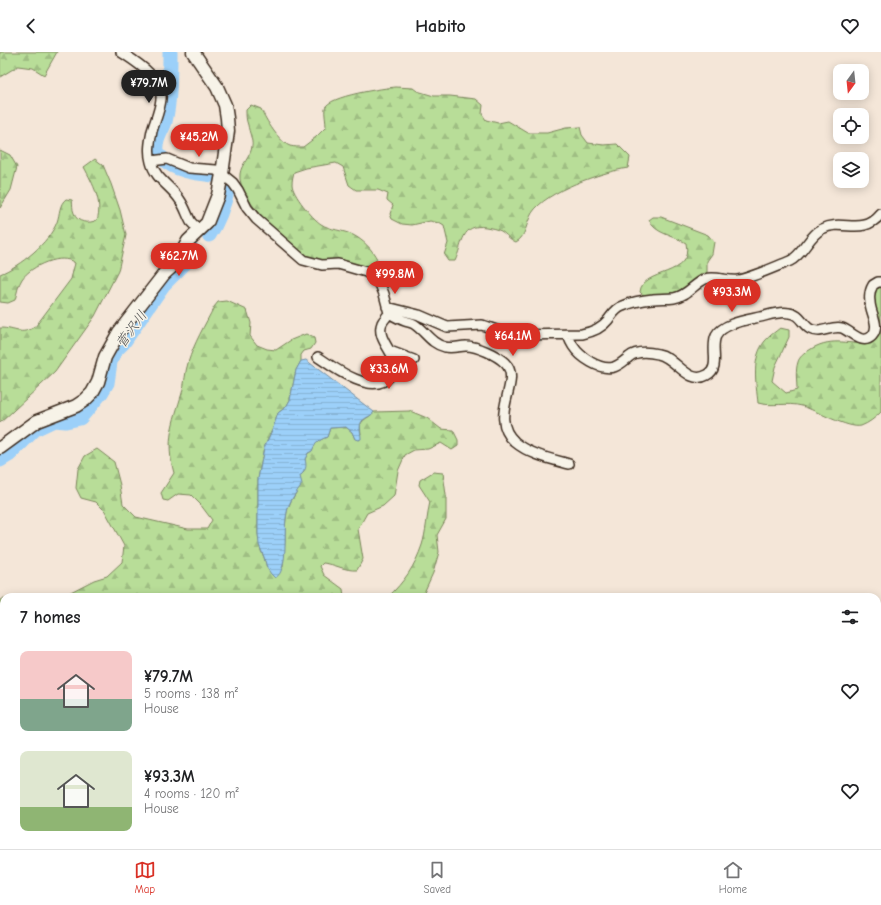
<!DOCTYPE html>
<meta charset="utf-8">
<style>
:root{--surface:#fff;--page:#f6f6f6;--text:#202124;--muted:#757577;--line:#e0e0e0;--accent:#d93025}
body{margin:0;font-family:"Comic Neue","Klee One",sans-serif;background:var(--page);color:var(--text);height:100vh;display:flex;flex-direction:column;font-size:15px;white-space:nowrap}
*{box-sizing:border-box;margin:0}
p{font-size:13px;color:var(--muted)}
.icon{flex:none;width:22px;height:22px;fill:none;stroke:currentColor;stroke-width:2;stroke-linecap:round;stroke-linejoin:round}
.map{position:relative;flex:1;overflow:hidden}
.details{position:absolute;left:0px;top:541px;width:881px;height:256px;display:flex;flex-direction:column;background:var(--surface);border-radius:12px 12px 0 0;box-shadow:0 2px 10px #0003}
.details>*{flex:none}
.needle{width:26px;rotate:195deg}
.fabs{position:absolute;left:833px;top:12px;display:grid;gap:8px}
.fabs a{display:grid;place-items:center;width:36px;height:36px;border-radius:8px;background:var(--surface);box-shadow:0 2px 10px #0003;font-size:20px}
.price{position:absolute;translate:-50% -34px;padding:0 9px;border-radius:14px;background:var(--accent);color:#fff;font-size:13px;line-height:26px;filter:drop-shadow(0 1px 2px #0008)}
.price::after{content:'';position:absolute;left:50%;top:24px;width:12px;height:9px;margin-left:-6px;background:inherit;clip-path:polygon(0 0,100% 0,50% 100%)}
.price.current{background:#222;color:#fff}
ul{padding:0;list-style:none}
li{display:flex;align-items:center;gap:12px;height:100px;padding:0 20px}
li span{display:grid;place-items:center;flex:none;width:112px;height:80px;border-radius:8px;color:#555}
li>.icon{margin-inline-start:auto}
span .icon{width:48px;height:48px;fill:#fffc;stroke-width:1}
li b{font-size:17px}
h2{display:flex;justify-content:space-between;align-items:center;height:48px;padding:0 20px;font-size:17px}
header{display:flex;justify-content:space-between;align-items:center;height:52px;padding:0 20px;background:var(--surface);font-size:18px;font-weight:700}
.menu{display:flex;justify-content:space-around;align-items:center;height:56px;border-top:1px solid var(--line);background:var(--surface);font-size:11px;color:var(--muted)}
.menu a{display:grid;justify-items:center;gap:2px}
.menu .current{color:var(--accent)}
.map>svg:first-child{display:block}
</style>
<header><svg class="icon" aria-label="back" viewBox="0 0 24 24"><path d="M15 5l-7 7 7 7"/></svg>Habito<svg class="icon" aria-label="heart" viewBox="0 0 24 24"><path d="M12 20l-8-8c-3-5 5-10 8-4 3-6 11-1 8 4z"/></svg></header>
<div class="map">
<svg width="881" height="797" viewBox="0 0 881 797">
<defs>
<pattern id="forest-firs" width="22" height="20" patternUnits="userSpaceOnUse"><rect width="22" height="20" fill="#b8dd98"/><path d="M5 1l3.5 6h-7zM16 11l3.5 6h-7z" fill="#9fbe83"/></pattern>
<pattern id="water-rules" width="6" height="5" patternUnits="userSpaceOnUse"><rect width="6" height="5" fill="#9cd0f9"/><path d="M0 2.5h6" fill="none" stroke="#87b3d5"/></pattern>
</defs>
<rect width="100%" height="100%" fill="#f4e6d8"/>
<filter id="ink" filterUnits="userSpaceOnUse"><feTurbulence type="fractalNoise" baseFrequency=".025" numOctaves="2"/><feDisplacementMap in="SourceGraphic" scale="8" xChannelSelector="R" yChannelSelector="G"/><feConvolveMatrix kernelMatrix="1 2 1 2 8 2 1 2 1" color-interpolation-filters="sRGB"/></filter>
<g filter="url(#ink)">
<path fill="url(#forest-firs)" stroke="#7a845b" d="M0 0H57L44 23 33 16 18 14 0 25Z
M396 35 413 36 417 39 434 44H450L476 47 483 53 482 62 486 68 498 71 508 69 528 81H547L566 76 580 75 582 83 588 91 604 93 617 92 630 105 628 116C602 120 546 139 532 161 526 171 526 185 516 190 509 187 507 183 501 179 497 177 491 176 486 175 461 171 463 192 455 209H448L444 203 448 191 444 174 439 171 430 169 412 173 402 172 392 167 390 162 393 153 387 148 388 142 378 138H356L349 133 343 115 336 111 306 116 294 120C293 124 292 128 292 132 292 142 312 166 321 172 330 178 343 178 353 183 363 188 372 197 377 207L370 216 364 218C349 215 330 214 316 209 294 201 236 147 240 122 241 112 251 105 252 94 253 88 249 80 248 73 246 68 246 63 246 58L251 53 261 57C266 68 279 90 290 94 294 95 299 95 303 95L316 85 326 75C326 69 324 61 325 56 328 44 384 36 396 35Z
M0 98 10 103 17 115 11 138 0 156Z
M95 107 103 113 111 132 120 158 126 183 118 219 95 264 55 320 0 371V276C16 276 20 284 35 275L71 227 75 211C61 200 31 214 22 227 18 233 17 241 15 248L8 251 0 250V222C20 214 49 191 57 170 60 162 59 152 66 147L72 148C73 152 72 157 74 161 76 171 90 172 97 168 103 150 93 132 84 115Z
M653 165H661L708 183 714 190 712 202 707 209V220L704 227 690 242 646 246 640 240C642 216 694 226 686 191 673 183 655 182 649 168Z
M878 235 881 236V360C875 366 869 371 861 374 848 377 815 358 802 354 787 350 772 355 758 351 756 331 751 306 765 289 769 284 775 280 780 276L789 278V285L775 315 772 329 786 341 797 338C797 329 795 319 798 310 799 305 805 301 808 299 830 284 846 292 869 292L875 287 871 238Z
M227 249 247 258 251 271 250 284 257 293 267 297 276 298 291 288 306 282 314 286 315 291 311 297 304 299 301 303V309L296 318 290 348 286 355 278 361 273 376 264 396 258 427V482L261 499 264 505 267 516 283 515 285 489V475L287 459 291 449 296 441 300 424 304 420 305 407 308 401 312 399C315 391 319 388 327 385L330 376 346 375 352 380 355 387 361 382 360 373C365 365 368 367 374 360L410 359 427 366 441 377 453 378 458 388V394L452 398 441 391 428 397 414 398 405 403 398 419 394 444 383 454 367 461 358 477 363 507 357 518C345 519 335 512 323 511L320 514 324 523 343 537 344 545H61L94 528 107 524 122 510 124 494 105 459 96 450 81 446 76 436 78 417 85 404 97 397 114 410 120 433 123 452 136 465 188 477H207L212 468 200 452 191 443 178 442 168 449 163 448 161 441 174 421C165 389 173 371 182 341 185 331 185 320 188 311 194 291 205 273 214 255L218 250Z
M433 420 443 421 446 443V467L437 483 439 500 433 521 422 545H388C404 530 415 514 422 493 426 481 427 463 430 450L419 433 420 428Z
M4 546V793H124L119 797H0V548Z
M881 573V601L877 598V574Z
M881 636V686L877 684V637Z
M881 772V797H864L867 793H877V777Z
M319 793H514L509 797H320Z
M731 793H829L827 797H711Z"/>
<path fill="url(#water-rules)" stroke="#758ea1" d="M306 308 374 360C371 364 369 364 366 366 357 370 361 379 361 387L358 388 355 387 352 380 346 375 330 376 327 385C319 388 315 391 312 399L308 401 305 407C307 415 306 418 300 424L302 432C296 441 289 449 287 460 283 478 288 503 281 519 280 522 278 524 275 526L271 522 267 516 264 505 259 493 258 482V427L264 396 273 376 278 361 286 355 290 348 296 318 301 309Z"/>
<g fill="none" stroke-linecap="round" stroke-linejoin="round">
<path stroke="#9cd0f9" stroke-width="15" d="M170 0C170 23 170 47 165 70 162 79 152 92 157 102 158 104 160 105 162 106 176 119 194 121 213 123
M209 183C219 168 224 153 228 135
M0 408 10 402 35 377 54 368 66 369 80 366 101 341 107 331 110 310 115 299 123 291 163 233 186 210 191 196"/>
<defs>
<path id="minor" d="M121 0C136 10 163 26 161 47 160 58 155 69 152 79 150 90 148 99 151 110 155 127 171 134 180 148 185 155 187 163 191 170 194 173 197 176 199 180
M151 109 167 107 189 116 216 118 222 122 233 131 238 138 247 156 256 167 303 208 322 213 338 212 366 220 373 224 380 232 384 242 389 261C387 265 384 267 382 271 376 285 392 298 395 311 396 317 392 321 389 325 372 344 334 316 318 305
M387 255 419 263 447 275 482 273 505 281 517 283 582 282C592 280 601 277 608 268 612 263 616 256 623 254 632 250 643 248 653 247 660 246 667 247 674 246 687 244 694 232 705 227 715 223 728 230 738 228 751 226 777 214 790 209 804 202 808 184 822 177 843 166 862 185 881 162
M389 261C394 264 399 267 405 269 408 270 411 270 414 272 425 279 431 292 445 295 452 297 459 294 466 294 477 294 497 303 505 311 524 329 486 364 515 390 529 402 551 407 569 412
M568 283C569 286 571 291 573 294 580 305 600 319 614 315 620 313 624 309 629 305 636 299 649 300 658 302 676 305 688 334 707 323 721 316 710 296 716 284 723 271 747 268 760 265 769 263 780 259 789 261 800 262 802 272 810 277 821 283 831 273 842 276 851 279 862 294 872 284 881 274 870 261 870 250 869 244 870 238 873 233L878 230H881
M390 299 414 308"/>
<path id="tertiary" d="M0 396 37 369 76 354 85 348 92 341 98 330 105 305 119 280 164 222 174 213 179 206 188 189 207 171 218 143 222 122 228 79 227 66 225 53 217 35 193 0"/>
</defs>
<use href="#minor" stroke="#3b2a1e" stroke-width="12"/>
<use href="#tertiary" stroke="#3b2a1e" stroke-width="15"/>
<use href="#minor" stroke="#f7f3e8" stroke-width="9"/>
<use href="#tertiary" stroke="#f7f3e8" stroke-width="12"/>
</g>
</g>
<g text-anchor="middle" stroke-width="3" stroke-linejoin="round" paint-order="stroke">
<g font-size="14" font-style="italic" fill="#535455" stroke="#f7f3e8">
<text transform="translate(131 277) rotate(-54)" y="5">菅沢川</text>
</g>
</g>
</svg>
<div class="fabs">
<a><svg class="needle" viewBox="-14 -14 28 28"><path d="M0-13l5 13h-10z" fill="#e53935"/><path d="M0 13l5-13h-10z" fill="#757577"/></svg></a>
<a><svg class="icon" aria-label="locate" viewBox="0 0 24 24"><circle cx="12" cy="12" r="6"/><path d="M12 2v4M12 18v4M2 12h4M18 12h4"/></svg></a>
<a><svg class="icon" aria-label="layers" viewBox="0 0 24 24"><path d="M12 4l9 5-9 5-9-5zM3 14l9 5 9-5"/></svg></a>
</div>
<b class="price current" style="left:149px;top:52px">¥79.7M</b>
<b class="price" style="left:199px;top:106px">¥45.2M</b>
<b class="price" style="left:179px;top:225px">¥62.7M</b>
<b class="price" style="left:395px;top:243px">¥99.8M</b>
<b class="price" style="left:732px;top:261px">¥93.3M</b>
<b class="price" style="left:513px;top:305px">¥64.1M</b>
<b class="price" style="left:389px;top:338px">¥33.6M</b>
<section class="details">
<h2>7 homes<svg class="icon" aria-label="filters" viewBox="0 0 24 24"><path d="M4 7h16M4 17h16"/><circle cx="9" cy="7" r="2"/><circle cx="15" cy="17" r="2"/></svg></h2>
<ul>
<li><span style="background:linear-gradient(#f6c9c9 60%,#7fa58c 0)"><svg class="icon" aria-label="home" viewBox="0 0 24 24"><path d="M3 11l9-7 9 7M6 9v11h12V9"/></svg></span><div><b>¥79.7M</b><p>5 rooms · 138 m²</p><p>House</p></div><svg class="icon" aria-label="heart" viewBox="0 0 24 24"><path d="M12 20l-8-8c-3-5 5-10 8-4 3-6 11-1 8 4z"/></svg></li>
<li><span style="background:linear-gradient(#dfe7d0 70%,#8fb573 0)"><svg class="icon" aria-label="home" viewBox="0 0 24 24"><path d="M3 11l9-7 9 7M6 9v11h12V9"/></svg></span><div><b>¥93.3M</b><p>4 rooms · 120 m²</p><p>House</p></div><svg class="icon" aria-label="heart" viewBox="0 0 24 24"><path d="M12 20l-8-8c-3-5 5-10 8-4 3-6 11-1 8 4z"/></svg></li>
</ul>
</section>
</div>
<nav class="menu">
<a class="current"><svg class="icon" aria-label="map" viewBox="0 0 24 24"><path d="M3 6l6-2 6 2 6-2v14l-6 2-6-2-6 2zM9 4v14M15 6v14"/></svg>Map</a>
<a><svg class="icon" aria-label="saved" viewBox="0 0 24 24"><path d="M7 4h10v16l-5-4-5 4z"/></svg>Saved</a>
<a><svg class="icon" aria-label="home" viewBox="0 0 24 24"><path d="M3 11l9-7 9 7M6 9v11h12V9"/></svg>Home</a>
</nav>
